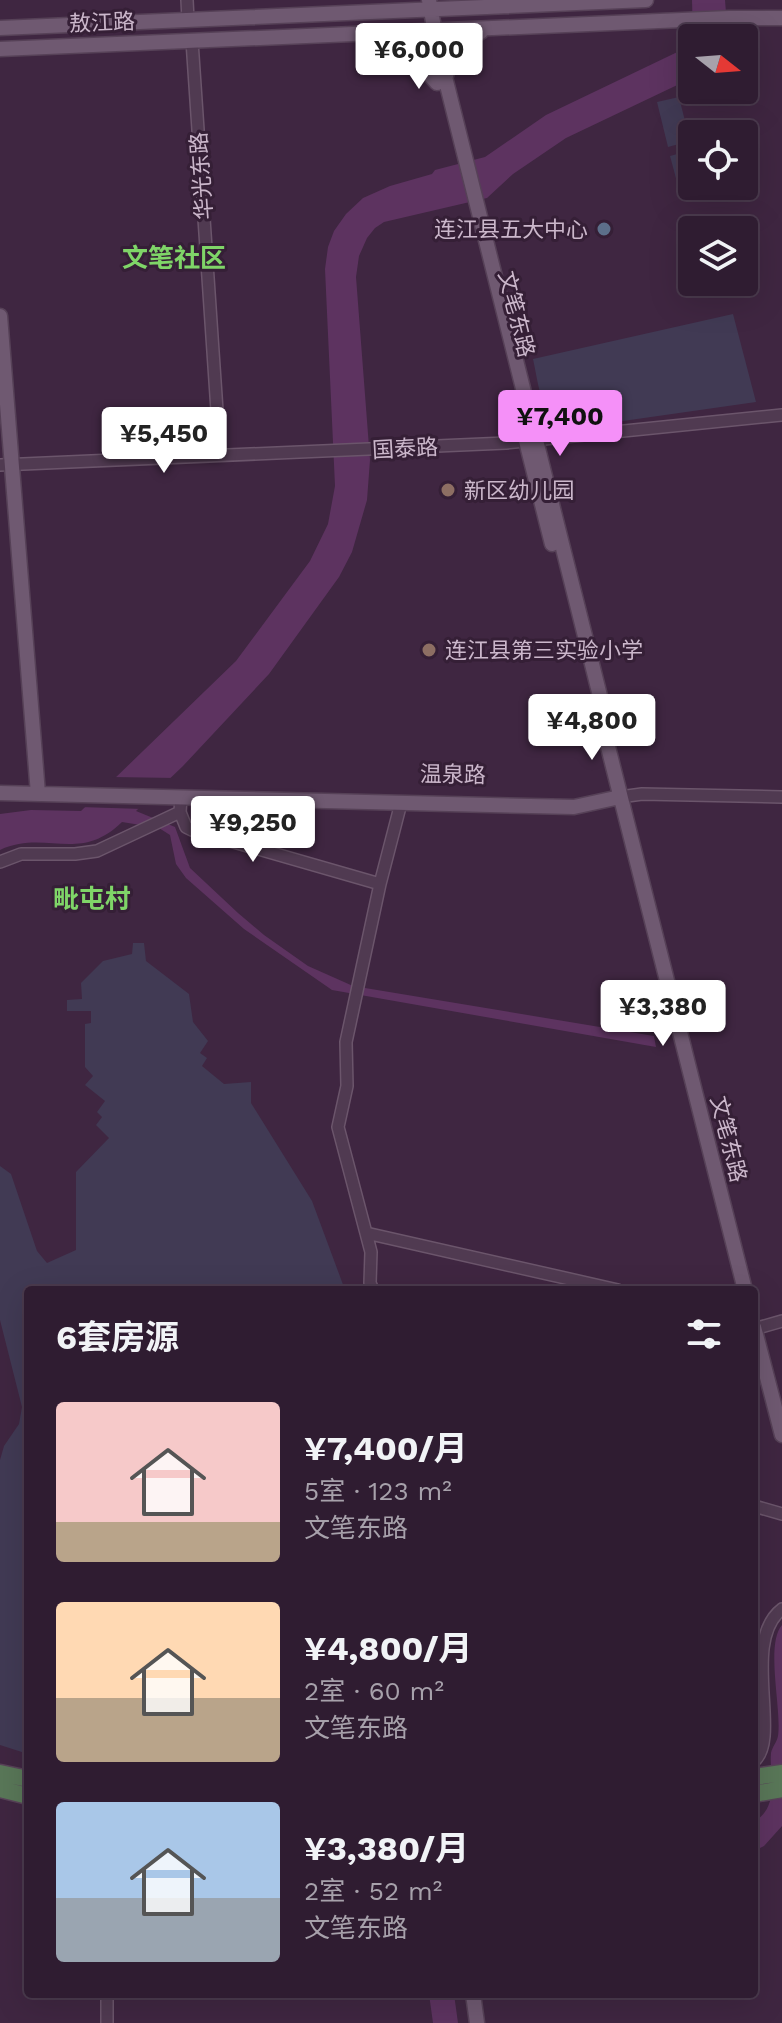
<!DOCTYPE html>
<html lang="zh">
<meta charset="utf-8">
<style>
:root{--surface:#2f1c31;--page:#3b293d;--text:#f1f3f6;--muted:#a7a1ab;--line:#4a3a4d;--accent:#f590f8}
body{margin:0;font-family:"Work Sans","Noto Sans SC",sans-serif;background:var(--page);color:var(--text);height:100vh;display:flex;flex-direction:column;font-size:30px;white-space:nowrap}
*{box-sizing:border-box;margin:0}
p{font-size:26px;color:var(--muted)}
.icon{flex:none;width:44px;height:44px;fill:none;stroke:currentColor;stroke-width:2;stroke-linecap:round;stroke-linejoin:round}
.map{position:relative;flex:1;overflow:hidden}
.panel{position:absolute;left:24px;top:1286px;width:734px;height:712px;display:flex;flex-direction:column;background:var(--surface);border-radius:8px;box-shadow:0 8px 32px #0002,0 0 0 2px var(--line)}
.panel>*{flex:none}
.needle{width:52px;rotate:107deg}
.controls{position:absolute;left:678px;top:24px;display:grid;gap:16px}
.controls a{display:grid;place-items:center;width:80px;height:80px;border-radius:8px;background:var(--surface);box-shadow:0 8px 32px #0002,0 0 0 2px var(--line);font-size:40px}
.price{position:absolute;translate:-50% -68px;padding:0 18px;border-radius:8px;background:#fff;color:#222;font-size:26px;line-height:52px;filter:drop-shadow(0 2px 4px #0008)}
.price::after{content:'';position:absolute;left:50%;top:48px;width:24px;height:18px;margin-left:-12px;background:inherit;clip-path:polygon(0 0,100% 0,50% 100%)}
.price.on{background:var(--accent);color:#111}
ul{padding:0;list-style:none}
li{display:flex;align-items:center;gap:24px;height:200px;padding:0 32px}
li span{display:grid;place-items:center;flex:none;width:224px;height:160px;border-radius:8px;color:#555}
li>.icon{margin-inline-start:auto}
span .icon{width:96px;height:96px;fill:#fffc;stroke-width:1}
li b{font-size:34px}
h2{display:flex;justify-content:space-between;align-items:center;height:96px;padding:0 32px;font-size:34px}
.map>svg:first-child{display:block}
</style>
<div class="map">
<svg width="782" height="2023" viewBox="0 0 782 2023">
<rect width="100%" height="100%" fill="#3f2641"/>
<path fill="#413a54" d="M679 97 690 141 668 147 657 102Z
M692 150V186H701L703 192 681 197 670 156Z
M733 314 756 402 581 427C541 426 540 391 533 359Z
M133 943H144L146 961 189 994 193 1022 208 1041 200 1053 207 1058 202 1066 224 1084 251 1082V1103L312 1201 345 1290H28V1754L0 1745V1460L4 1446 19 1424 22 1407 0 1320V1166L11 1174 37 1251 47 1263 76 1250V1172L109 1138 96 1125 102 1117 97 1112 105 1101 85 1085 93 1076 85 1067V1024L91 1023V1011H67V1000L82 999 81 983 103 961 132 954Z"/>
<path fill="#5d3360" d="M692 0H725L728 38H693Z
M692 45V78L566 138 513 174 487 198 384 222 375 228 367 238 359 256 356 277 370 460 367 500 352 552 339 577 269 674 183 766 136 811 175 827 190 868 238 913 264 935 308 966 353 986 654 1036 656 1047 332 990 244 929 186 878 176 864 170 835 159 828 122 822C79 864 46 829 0 850V814L31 810 81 811 236 661 310 561 328 524 335 486 325 269 328 247 334 231 346 214 363 198 390 186 432 174 435 170 485 157 546 115Z
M782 1625V1826L764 1846 754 1851V1822C780 1806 769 1779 771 1753 772 1747 777 1742 778 1736 782 1710 765 1644 782 1625Z
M429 1994H454L458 2023H433Z"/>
<path fill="#3f2641" d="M112 777 175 778 143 809 80 807Z"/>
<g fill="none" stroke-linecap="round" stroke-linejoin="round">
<defs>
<path id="minor" d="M187 0 188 20
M192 41 220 455
M0 465 506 443 782 415
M620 797 642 794 782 797
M181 798 180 812 186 827 192 830 380 884
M0 862 21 854H75L97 851 180 812
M366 1233 618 1290
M373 1290 370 1283 371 1252 338 1127 347 1086 346 1042 380 884 401 803
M754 1329 782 1321
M754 1506 782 1514
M754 1761C782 1739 740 1641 782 1609
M107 2023V1994"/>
<path id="major" d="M429 0 438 49 601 700V719L745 1290
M0 28 646 0
M381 36 403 46 437 83
M0 49 729 18H782
M446 76C451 54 460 40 481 32
M0 316 38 794
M516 401 552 544
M0 793 574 807 620 797
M754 1327 782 1435
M473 1994 477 2023"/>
<path id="highway" d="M0 1773 28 1779
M754 1777 782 1773
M0 1789 28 1796
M754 1794 782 1789"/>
</defs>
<use href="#minor" stroke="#6b556b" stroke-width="14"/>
<use href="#major" stroke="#564157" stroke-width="17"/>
<use href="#highway" stroke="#584258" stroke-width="19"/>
<use href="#minor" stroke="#503a51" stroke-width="11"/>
<use href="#major" stroke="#6f5971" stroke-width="14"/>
<use href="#highway" stroke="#597758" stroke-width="16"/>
</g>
<circle fill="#5c6f8a" stroke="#351f36" stroke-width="3" cx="604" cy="229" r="8"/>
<g fill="#8d6e63" stroke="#351f36" stroke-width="3">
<circle cx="448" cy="490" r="8"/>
<circle cx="429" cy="650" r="8"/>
</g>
<g text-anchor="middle" stroke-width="6" stroke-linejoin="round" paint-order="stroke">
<g font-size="22" fill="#cbb7cb" stroke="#351f36">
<text transform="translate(102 22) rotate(-2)" y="8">敖江路</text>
<text transform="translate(201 176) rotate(-94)" y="8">华光东路</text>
<text transform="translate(517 314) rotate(76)" y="8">文笔东路</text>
<text transform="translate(405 448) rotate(-3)" y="8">国泰路</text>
<text transform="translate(453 774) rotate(1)" y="8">温泉路</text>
<text transform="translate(729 1139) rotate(76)" y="8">文笔东路</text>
</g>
<g font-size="22" fill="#cbb7cb" stroke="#351f36" text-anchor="start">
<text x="588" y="237" text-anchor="end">连江县五大中心</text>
<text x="464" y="498">新区幼儿园</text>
<text x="445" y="658">连江县第三实验小学</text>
</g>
<g font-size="26" font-weight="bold" fill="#7fd568" stroke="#351f36">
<text x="174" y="267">文笔社区</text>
<text x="92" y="908">毗屯村</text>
</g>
</g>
</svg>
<div class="controls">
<a><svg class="needle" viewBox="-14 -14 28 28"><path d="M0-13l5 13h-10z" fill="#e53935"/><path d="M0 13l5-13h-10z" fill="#a7a1ab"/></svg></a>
<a><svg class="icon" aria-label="locate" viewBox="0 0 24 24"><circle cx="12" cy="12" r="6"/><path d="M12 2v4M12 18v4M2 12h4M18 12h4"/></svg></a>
<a><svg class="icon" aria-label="layers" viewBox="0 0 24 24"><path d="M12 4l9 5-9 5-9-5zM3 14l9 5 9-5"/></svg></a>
</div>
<b class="price" style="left:419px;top:91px">¥6,000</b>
<b class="price on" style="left:560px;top:458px">¥7,400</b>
<b class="price" style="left:164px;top:475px">¥5,450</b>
<b class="price" style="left:592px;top:762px">¥4,800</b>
<b class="price" style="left:253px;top:864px">¥9,250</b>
<b class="price" style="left:663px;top:1048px">¥3,380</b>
<section class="panel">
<h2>6套房源<svg class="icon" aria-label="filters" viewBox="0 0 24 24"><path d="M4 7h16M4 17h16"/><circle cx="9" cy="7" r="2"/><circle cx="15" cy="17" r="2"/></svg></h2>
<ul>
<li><span style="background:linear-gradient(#f6c9c9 75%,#b9a48a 0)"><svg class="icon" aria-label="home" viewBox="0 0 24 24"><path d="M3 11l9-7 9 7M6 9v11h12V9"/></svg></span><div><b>¥7,400/月</b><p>5室 · 123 m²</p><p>文笔东路</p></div></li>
<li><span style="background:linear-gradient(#ffd9b3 60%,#b9a48a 0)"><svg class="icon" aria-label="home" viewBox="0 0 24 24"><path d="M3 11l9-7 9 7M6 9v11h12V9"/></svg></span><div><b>¥4,800/月</b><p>2室 · 60 m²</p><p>文笔东路</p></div></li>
<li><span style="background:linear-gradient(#a9c7e8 60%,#9aa5b1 0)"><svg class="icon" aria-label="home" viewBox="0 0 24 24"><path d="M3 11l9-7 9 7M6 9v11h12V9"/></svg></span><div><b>¥3,380/月</b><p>2室 · 52 m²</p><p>文笔东路</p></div></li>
</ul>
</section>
</div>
